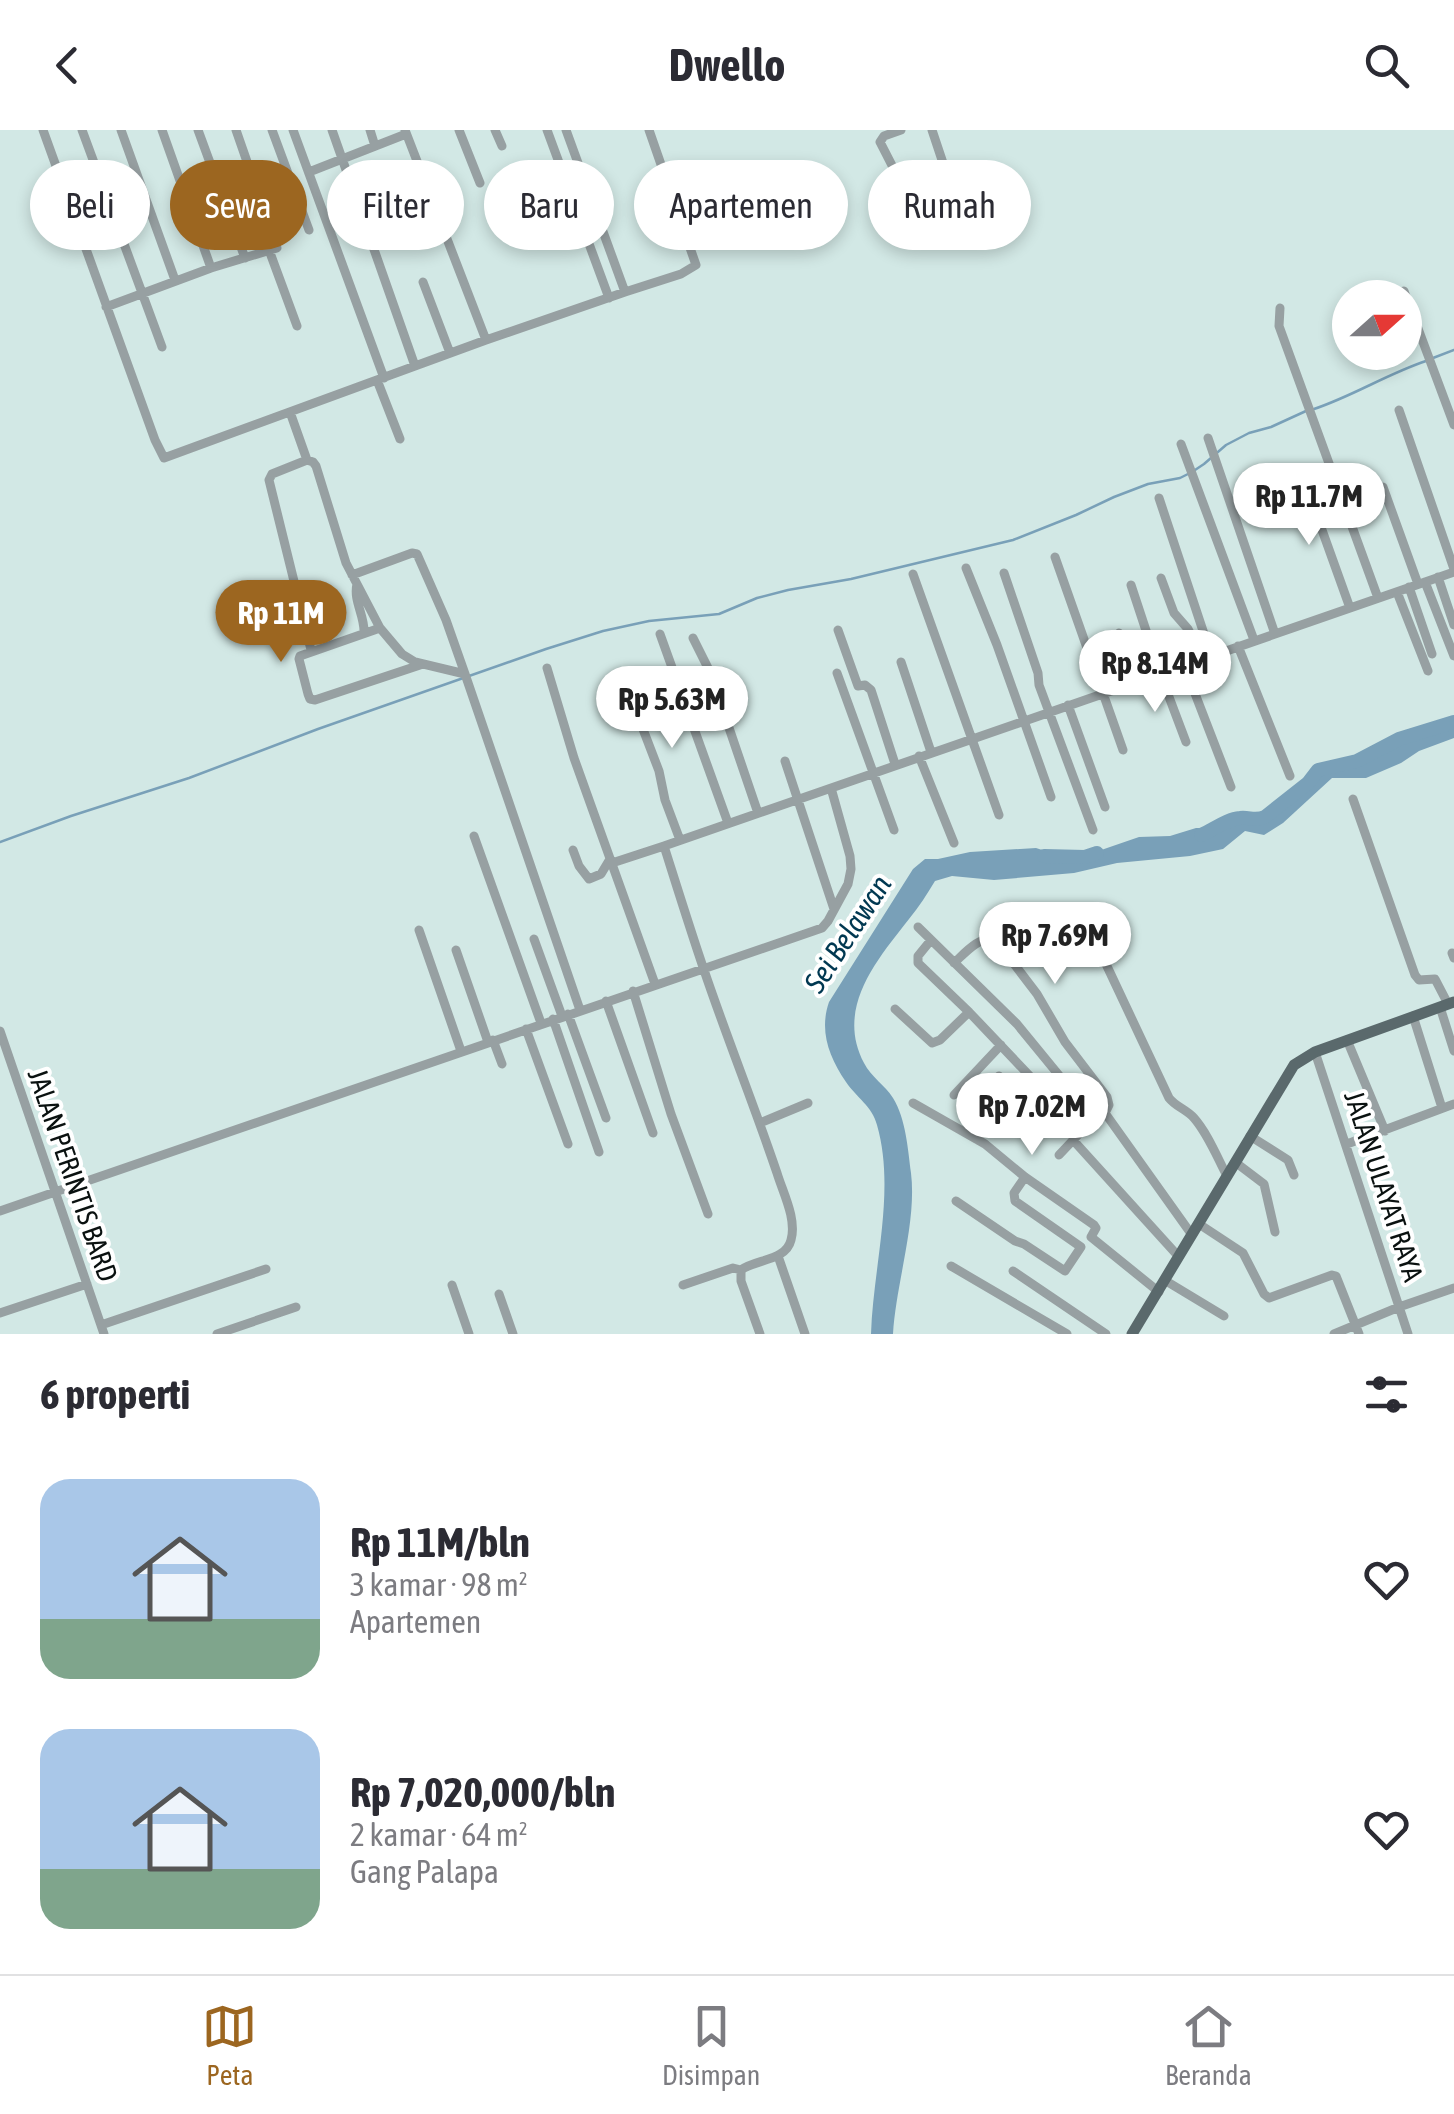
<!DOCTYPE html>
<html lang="id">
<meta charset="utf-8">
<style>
:root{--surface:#fff;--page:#f2f2f3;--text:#2b2b33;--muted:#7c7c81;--line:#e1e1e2;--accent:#9c6620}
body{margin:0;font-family:"Asap Condensed",sans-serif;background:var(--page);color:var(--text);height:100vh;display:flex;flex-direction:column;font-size:38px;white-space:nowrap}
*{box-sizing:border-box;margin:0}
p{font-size:32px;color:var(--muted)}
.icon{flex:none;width:55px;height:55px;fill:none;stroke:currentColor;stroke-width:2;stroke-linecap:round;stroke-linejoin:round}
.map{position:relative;height:1204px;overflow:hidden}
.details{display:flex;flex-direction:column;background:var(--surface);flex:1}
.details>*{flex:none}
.hud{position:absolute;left:30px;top:30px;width:1395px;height:90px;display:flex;gap:20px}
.needle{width:65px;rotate:69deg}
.controls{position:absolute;left:1332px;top:150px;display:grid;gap:20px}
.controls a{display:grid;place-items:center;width:90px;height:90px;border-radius:50%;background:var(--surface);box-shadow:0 5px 15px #0003;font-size:50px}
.price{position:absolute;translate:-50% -85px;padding:0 22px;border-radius:35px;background:#fff;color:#222;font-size:32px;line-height:65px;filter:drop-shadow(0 2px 5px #0008)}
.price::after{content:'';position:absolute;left:50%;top:60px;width:30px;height:22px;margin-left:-15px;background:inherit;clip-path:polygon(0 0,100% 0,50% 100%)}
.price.on{background:var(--accent);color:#fff}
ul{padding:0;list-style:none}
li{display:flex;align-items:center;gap:30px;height:250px;padding:0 40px}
li span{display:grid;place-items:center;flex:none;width:280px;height:200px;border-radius:30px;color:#555}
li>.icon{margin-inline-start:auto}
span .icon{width:120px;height:120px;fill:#fffc;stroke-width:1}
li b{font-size:42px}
h2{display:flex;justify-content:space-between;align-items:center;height:120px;padding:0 40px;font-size:42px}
.chip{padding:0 35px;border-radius:45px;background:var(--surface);box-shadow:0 5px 15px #0003;font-size:35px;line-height:90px}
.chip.on{background:var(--accent);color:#fff}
header{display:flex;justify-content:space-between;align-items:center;height:130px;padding:0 40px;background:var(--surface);font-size:45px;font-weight:700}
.menu{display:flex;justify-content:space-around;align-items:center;height:140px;border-top:2px solid var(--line);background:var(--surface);font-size:28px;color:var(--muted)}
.menu a{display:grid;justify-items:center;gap:5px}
.menu .on{color:var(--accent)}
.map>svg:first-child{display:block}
</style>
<header><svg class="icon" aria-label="back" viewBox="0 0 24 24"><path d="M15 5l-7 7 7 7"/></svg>Dwello<svg class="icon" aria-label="search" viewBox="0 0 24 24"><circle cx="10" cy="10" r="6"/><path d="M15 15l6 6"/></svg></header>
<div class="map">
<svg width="1454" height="1204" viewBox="0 0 1454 1204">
<rect width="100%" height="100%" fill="#d2e8e5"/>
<path fill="#79a0b8" d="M1454 587V608L1419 621 1401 633 1366 648H1332L1283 693 1264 705 1245 701 1223 719 1190 726 1117 733 1074 743 994 750 952 746 935 751C927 764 919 777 909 789 877 830 835 878 864 933 871 947 885 955 893 968 906 989 908 1020 911 1043 917 1092 896 1153 893 1204H871C873 1137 896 1061 877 995 872 976 857 968 846 952 829 927 819 901 829 872L913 739 925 729H938L970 722 1036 718 1067 728H1078L1139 707 1170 706 1196 698H1217L1238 692 1266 690C1273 681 1279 680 1288 674 1301 665 1309 651 1322 643Z"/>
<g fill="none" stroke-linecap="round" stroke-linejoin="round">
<path stroke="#79a0b8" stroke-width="2.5" d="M1433 228 1454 220
M1314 279C1353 266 1387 244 1426 231
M1195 340 1204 334 1226 315 1249 303 1271 297 1306 281
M0 712 71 686 189 648 318 599 546 519 603 501 649 491 719 484 757 468 788 460 851 449 1013 410 1076 385 1114 367 1148 354 1180 348 1188 344"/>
<path stroke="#79a0b8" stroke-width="14" d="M1201 705C1213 700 1227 689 1240 688 1250 687 1255 691 1265 687L1308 653 1318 640 1357 631 1399 609 1454 592
M1044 726 1085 727 1097 723"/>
<path stroke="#97a0a2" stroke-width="9" d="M43 0 155 310 164 328 486 210 625 162 566 0
M82 0 162 217
M121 0 175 150
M162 0 211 138
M198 0 245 128
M272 0 309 100
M293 0 384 248
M332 0 415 236
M370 0 375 16
M405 0 486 210
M459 0 480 53
M495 0 502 16
M547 0 609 168
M932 0 946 42
M309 42 406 4
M900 51 880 12 884 6 901 0
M269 120 297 196
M423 152 450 223
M1404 161 1454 295
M625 162 681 144 696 135 649 0
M106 177 211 138 277 118 236 0
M1280 178 1279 196 1378 468
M377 250 400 309
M1399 280 1454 439
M290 282 307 330
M1208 308 1275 504
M1181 314 1254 510
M1303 347 1350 478
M1383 357 1418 454
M1159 368 1211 525
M1055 427 1123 620
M966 438 997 515 1051 667
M1004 443 1038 543 1039 555 1093 700
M913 444 999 685
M352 445 412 423 417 424 446 490 465 544
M1438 447 1454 495
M1161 448 1174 483 1188 499 1193 509 1198 530
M1425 452 1454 526
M357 454C353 471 365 486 364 503
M1131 455 1160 543 1186 612
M1409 457 1432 524
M1397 462 1428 541
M838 500 858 556 865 555 871 560 895 634
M1119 503 1136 551
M660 504 728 693
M693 508 710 542 758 683
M1238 516 1290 646
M311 520 269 350 272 344 307 330 313 332 316 336 346 433 380 498
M901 532 931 622
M420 535 315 570 310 569 308 564 299 529 300 526 380 498 402 524 415 532 465 544 580 880
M1184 535 1231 657
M547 538 574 628 655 854
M837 543 894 700
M623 547 659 641 665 670 680 710
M1068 575 1105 677
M919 626 954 713
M785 631 834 779
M1353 669 1415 845 1419 850 1435 849 1448 874
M474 706 541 893
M573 720 579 736 589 749 601 744 610 729
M612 733 664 716
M918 797 1017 894 1094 988 1105 983 1192 1105
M419 800 461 921
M534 809 562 886
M931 810 918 826V833L969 882 1081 1000
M456 820 488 912
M1452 823 1454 828
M954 833C965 823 979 806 995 809L1037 864 1065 912 1107 967 1109 975 1105 983
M1106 834 1169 968C1176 977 1186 979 1194 988 1208 1004 1217 1027 1227 1046
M633 861 671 984 708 1084
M606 871 653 1003
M1440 877 1454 921
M895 879 932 913 940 910 969 882
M568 884 606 988
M1413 886 1442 978
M553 889 599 1022
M526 899 568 1014
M0 901 104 1204
M493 910 502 934
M1347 910 1385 1001
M1315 922 1408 1204
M999 946 1016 966
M954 965 1001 915
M913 973 985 1014 1025 1047 1094 1095 1096 1098 1091 1107
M760 993 808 973
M1250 1006 1288 1030 1294 1045
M976 1009 1032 949
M1073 1010 1179 1127
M1347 1014 1454 974
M1059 1025 1094 988
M1235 1032 1264 1054 1275 1102
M956 1071 1015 1111 1024 1114 1065 1141 1081 1117 1015 1071 1014 1063 1025 1047
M0 1081 822 798 828 791 848 754 851 739 850 726 831 658
M1199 1094 1243 1123 1264 1164 1269 1168 1332 1145 1336 1146 1359 1204
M1091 1107 1159 1162
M778 1126 805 1204
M951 1136 1067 1204
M1013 1141 1106 1204
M1166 1151 1224 1186
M452 1155 469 1204
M683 1155 733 1138 741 1140
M499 1164 513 1204
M0 1183 87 1154
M101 1195 266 1139
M217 1204 296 1177
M760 1204 741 1151V1140C756 1129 786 1131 791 1110 797 1089 783 1063 777 1043 754 975 727 908 704 840 690 799 677 757 664 716L1454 442
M1334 1204 1399 1177 1454 1158"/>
<path stroke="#5a696c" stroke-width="11" d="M1132 1204 1294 935 1315 922 1454 872"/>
</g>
<g text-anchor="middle" stroke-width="8" stroke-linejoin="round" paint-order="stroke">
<g font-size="28" fill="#0a1110" stroke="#fff">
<text transform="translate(73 1045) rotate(71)" y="10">JALAN PERINTIS BARD</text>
<text transform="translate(1384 1056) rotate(72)" y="10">JALAN ULAYAT RAYA</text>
</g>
<g font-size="30" font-style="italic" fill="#003851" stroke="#fff">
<text transform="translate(848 804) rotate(-57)" y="10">Sei Belawan</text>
</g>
</g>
</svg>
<div class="controls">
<a><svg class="needle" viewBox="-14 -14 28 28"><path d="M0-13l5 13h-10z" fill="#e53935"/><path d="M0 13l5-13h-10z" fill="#7c7c81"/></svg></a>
</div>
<b class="price" style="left:1309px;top:418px">Rp 11.7M</b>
<b class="price on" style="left:281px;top:535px">Rp 11M</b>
<b class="price" style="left:1155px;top:585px">Rp 8.14M</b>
<b class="price" style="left:672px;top:621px">Rp 5.63M</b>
<b class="price" style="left:1055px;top:857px">Rp 7.69M</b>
<b class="price" style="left:1032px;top:1028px">Rp 7.02M</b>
<div class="hud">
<a class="chip">Beli</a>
<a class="chip on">Sewa</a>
<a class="chip">Filter</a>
<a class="chip">Baru</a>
<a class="chip">Apartemen</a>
<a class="chip">Rumah</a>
</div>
</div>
<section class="details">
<h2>6 properti<svg class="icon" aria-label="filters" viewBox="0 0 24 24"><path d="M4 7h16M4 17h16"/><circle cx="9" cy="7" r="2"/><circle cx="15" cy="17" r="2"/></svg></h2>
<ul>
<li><span style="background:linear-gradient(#a9c7e8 70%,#7fa58c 0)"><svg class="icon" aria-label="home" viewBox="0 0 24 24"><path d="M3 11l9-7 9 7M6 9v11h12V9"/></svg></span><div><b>Rp 11M/bln</b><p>3 kamar · 98 m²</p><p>Apartemen</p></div><svg class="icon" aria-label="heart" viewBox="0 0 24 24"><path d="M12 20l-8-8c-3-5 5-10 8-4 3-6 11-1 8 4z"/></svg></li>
<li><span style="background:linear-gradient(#a9c7e8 70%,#7fa58c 0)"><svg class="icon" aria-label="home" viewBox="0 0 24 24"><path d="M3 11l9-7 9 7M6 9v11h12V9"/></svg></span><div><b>Rp 7,020,000/bln</b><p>2 kamar · 64 m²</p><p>Gang Palapa</p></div><svg class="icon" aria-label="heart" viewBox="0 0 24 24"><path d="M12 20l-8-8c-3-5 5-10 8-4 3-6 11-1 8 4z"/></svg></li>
</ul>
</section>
<nav class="menu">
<a class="on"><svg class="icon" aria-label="map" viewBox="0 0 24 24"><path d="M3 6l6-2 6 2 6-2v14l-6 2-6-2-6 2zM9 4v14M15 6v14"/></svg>Peta</a>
<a><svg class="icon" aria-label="saved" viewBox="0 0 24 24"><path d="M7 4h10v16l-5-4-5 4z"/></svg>Disimpan</a>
<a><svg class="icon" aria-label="home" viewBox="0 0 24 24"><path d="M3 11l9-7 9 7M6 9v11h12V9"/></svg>Beranda</a>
</nav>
